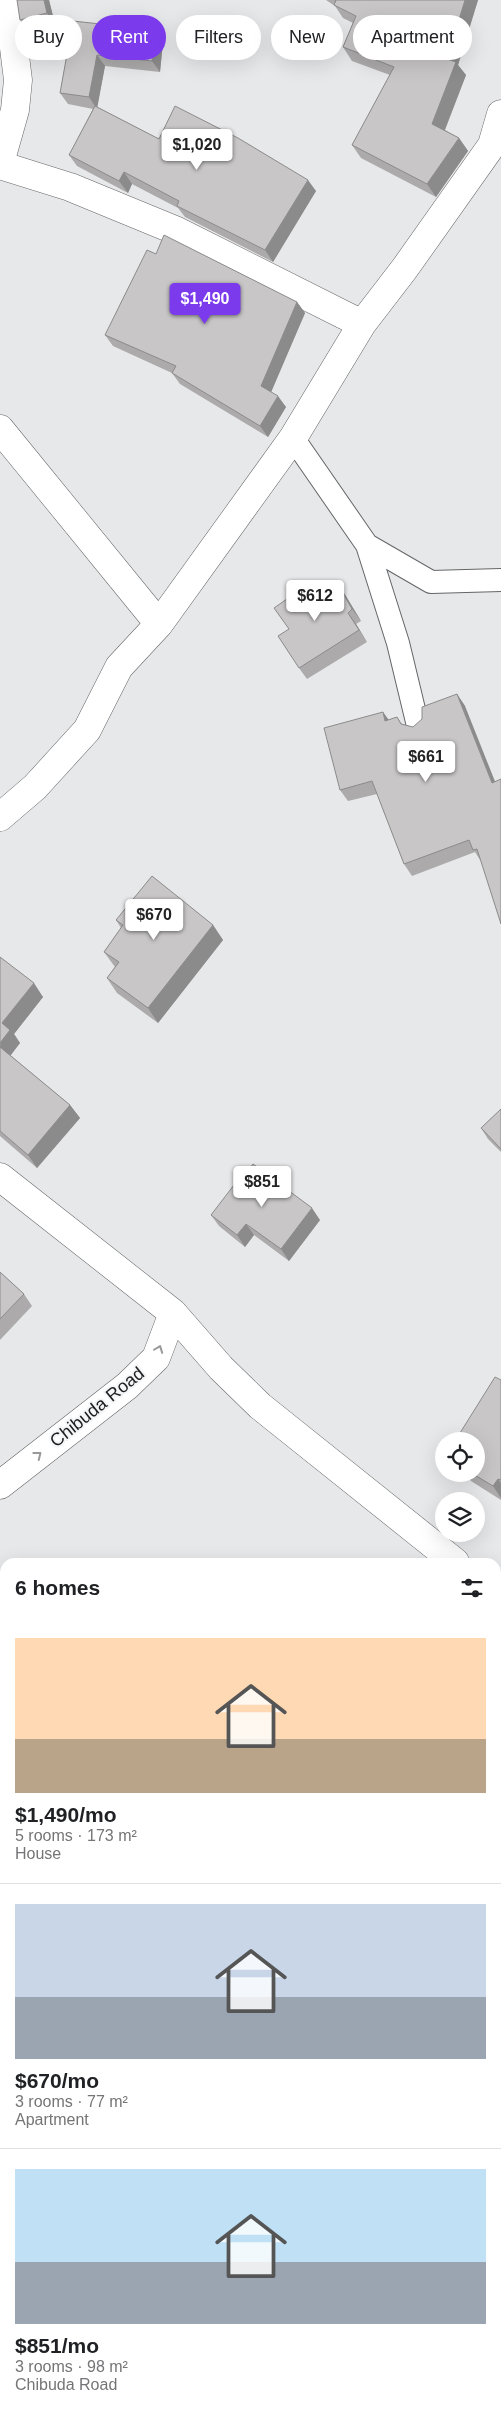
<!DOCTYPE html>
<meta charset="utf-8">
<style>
:root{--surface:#fff;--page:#f6f6f6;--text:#202124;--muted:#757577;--line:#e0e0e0;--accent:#7c3aed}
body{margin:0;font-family:Helvetica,sans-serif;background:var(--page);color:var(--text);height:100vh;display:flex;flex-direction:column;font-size:19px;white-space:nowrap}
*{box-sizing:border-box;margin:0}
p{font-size:16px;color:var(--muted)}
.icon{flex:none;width:28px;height:28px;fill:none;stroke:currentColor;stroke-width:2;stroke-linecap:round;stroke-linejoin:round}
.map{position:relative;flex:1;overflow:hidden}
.sheet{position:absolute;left:0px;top:1558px;width:501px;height:866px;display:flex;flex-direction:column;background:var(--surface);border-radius:15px 15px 0 0;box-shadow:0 5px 20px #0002}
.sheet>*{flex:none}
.banner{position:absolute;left:15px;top:15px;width:471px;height:45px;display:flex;gap:10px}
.tools{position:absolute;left:435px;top:1432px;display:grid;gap:10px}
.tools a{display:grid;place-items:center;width:50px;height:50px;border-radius:50%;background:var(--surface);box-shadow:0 5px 20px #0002;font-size:25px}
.price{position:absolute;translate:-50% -42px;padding:0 11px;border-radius:5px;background:#fff;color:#222;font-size:16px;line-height:32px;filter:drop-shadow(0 1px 2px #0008)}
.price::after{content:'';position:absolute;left:50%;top:30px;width:15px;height:11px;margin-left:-8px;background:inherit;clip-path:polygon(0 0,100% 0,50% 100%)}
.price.selected{background:var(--accent);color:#fff}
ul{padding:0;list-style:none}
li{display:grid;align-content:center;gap:10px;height:265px;padding:0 15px}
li+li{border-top:1px solid var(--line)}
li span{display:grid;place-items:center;height:155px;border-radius:0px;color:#555}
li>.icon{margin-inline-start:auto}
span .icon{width:90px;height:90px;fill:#fffc;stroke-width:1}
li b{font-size:21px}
h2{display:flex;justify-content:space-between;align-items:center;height:60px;padding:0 15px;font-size:21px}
.chip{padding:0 18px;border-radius:22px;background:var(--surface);box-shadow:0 5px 20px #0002;font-size:18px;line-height:45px}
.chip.selected{background:var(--accent);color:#fff}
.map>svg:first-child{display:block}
</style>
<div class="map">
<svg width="501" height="2423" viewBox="0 0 501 2423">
<rect width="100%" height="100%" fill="#e7e8ea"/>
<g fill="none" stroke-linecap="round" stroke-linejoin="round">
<defs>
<path id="service" d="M293 438 367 545 431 582 501 580
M367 545 398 643 418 726"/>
<path id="minor" d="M0 163 15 110 18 80 8 0
M0 165 70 187 177 231 362 324
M0 429 159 624
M0 817 35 787 87 730 119 667 159 624 293 438 362 324 405 268 492 145 501 114
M0 1177 173 1313 221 1368 260 1406 455 1562
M0 1485 127 1386 156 1358 173 1313
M496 1591 501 1594
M0 2167 5 2168
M496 2236 501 2237
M0 2366 5 2367
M164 2419 165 2423"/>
</defs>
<use href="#service" stroke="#656667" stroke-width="24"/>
<use href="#minor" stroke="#656667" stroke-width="29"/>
<use href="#service" stroke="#fff" stroke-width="22"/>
<use href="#minor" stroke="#fff" stroke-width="28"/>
</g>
<path fill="#acaaab" d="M17 0H49L55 24 28 31 20 20Z
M326 0H478L458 65 466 75 445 130 459 138 468 151 436 197 361 158 352 145 390 75 352 61 343 47 353 23 343 18 335 6Z
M73 21 163 42 160 72 105 66 97 107 159 139 316 191 273 262 185 217 178 208 132 184 128 193 77 166 69 155 93 109 68 104 60 93Z
M156 254 297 302 305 313 271 392 286 407 268 437 180 384 172 373 113 346 105 335Z
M336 581 344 593 361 621 356 624 367 642 307 679 299 668 289 629Z
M457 694 465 706 480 860 475 852 412 876 404 864 377 794 348 801 340 790 383 712 388 720 397 717 402 724 413 727Z
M116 920 213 925 223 940 158 1023 117 993 107 978 115 967 104 952 121 928Z
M0 957 43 997 14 1034 20 1043 10 1055 70 1105 80 1118 37 1168 0 1136Z
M501 1109V1152L488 1139 481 1128Z
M236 1187 320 1220 289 1261 254 1235 245 1247 219 1226 211 1215Z
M0 1272 24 1294 32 1306 0 1340Z
M501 1380V1500L471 1481 466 1474H476Z
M496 1623 501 1625V1795L496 1804Z
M5 1721V1865H0V1764Z
M0 1929H5V2152H0Z
M5 2168V2204L0 2203V2170H2Z
M0 2265 5 2266V2352L0 2351Z"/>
<path fill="#8c8b8b" d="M44 0H49L55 24 47 13Z
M465 0H478L458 65 466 75 442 137 432 124 447 59Z
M155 30 163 42 160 72 152 61Z
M97 55 105 66 97 109 89 97Z
M459 138 468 151 436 197 427 184Z
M124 172 132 184 128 193 119 181Z
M308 180 316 191 273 262 265 250Z
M297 302 305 313 269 397 261 386Z
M278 396 286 407 268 437 260 426Z
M336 581 344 593 361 621 352 609Z
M348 613 356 624 367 642 359 630Z
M457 694 465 706 500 794 492 783Z
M383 712 391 723 385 721Z
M213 925 223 940 158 1023 148 1008Z
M34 983 43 997 14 1034 20 1043 8 1059 0 1048 2 1023Z
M70 1105 80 1118 37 1168 28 1155Z
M312 1208 320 1220 289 1261 281 1249Z
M246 1224 254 1235 245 1247 237 1235Z
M498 1479 501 1483V1498L493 1486Z
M496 1784 501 1791V1795L496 1804Z
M496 2060 501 2067V2083L496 2113Z
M3 2370 5 2372V2405L0 2423V2381Z
M332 2419H341V2423H332Z
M475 2419H485L484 2423H475Z"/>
<path fill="#c8c6c7" stroke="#8c8b8b" d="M17 0H44L47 13 20 20Z
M335 0H465L447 59 456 62 432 124 459 138 427 184 352 145 394 67 343 47 356 16 334 5 336 0Z
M73 21 155 30 152 61 97 55 89 97 60 93Z
M95 106 159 139 175 106 238 138 308 180 265 250 177 206 179 201 124 172 119 181 69 155Z
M164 235 297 302 261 386 278 396 260 426 172 373 176 366 105 335 147 250 156 254Z
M336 581 352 609 348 613 359 630 299 668 278 636 289 629 274 608 307 585 314 595Z
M457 694 492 783 501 779V924L477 849 473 850 469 840 404 864 372 781 340 790 324 728 383 712 385 721 397 717 401 724 413 727 422 719V707Z
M152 876 213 925 148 1008 107 978 119 962 104 952 123 925 116 920Z
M0 957 34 983 2 1023 10 1030 0 1043Z
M0 1047 70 1105 28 1155 0 1131Z
M501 1109V1149L481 1128Z
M253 1164 312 1208 281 1249 246 1224 237 1235 211 1215 234 1185 236 1187Z
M0 1272 24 1294 0 1319Z
M495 1377 501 1380V1480L498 1479 493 1486 473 1474H476V1441H455Z
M496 1623 501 1625V1784L496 1781Z
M5 1721V1855L0 1854V1764Z
M0 1929H5V2143L0 2141Z
M5 2168V2193H0V2170H2Z
M0 2265 5 2266V2344L0 2340Z
M0 2370H3L0 2381Z
M170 2419H332V2423H167Z
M394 2419H475V2423H393Z"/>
<defs><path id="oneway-chevron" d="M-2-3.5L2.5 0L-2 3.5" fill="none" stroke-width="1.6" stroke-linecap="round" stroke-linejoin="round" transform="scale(1.25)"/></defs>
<g stroke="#99999a">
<use href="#oneway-chevron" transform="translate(159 1349) rotate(-69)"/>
<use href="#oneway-chevron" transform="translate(38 1455) rotate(-38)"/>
</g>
<g text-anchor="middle" stroke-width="4" stroke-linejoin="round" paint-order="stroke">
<g font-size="18" fill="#1d1d1e" stroke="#f4f5f7">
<text transform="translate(97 1407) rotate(-39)" y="6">Chibuda Road</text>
</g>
</g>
</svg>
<div class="tools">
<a><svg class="icon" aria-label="locate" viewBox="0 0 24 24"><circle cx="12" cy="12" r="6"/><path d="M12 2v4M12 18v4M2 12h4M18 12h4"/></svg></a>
<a><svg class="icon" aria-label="layers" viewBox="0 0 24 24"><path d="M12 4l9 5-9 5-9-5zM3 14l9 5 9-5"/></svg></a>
</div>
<b class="price" style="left:197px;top:171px">$1,020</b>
<b class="price selected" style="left:205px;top:325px">$1,490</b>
<b class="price" style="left:315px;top:622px">$612</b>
<b class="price" style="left:426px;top:783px">$661</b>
<b class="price" style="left:154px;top:941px">$670</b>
<b class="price" style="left:262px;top:1208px">$851</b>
<div class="banner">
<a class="chip">Buy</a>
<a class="chip selected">Rent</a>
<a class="chip">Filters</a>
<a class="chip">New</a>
<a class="chip">Apartment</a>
</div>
<section class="sheet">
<h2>6 homes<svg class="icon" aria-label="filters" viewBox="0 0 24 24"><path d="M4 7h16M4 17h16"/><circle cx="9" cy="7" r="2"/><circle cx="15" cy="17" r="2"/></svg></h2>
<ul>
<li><span style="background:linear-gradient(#ffd9b3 65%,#b9a48a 0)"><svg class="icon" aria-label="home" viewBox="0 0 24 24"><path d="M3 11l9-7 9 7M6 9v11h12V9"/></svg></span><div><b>$1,490/mo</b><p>5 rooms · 173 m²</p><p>House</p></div></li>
<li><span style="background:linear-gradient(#c9d6e8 60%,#9aa5b1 0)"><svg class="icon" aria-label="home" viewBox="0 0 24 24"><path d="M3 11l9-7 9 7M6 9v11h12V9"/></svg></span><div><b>$670/mo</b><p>3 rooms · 77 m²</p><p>Apartment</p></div></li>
<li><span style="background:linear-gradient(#bfe0f5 60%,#9aa5b1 0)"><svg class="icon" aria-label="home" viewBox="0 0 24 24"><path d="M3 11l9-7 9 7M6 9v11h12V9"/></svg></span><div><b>$851/mo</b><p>3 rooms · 98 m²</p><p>Chibuda Road</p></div></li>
</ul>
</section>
</div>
